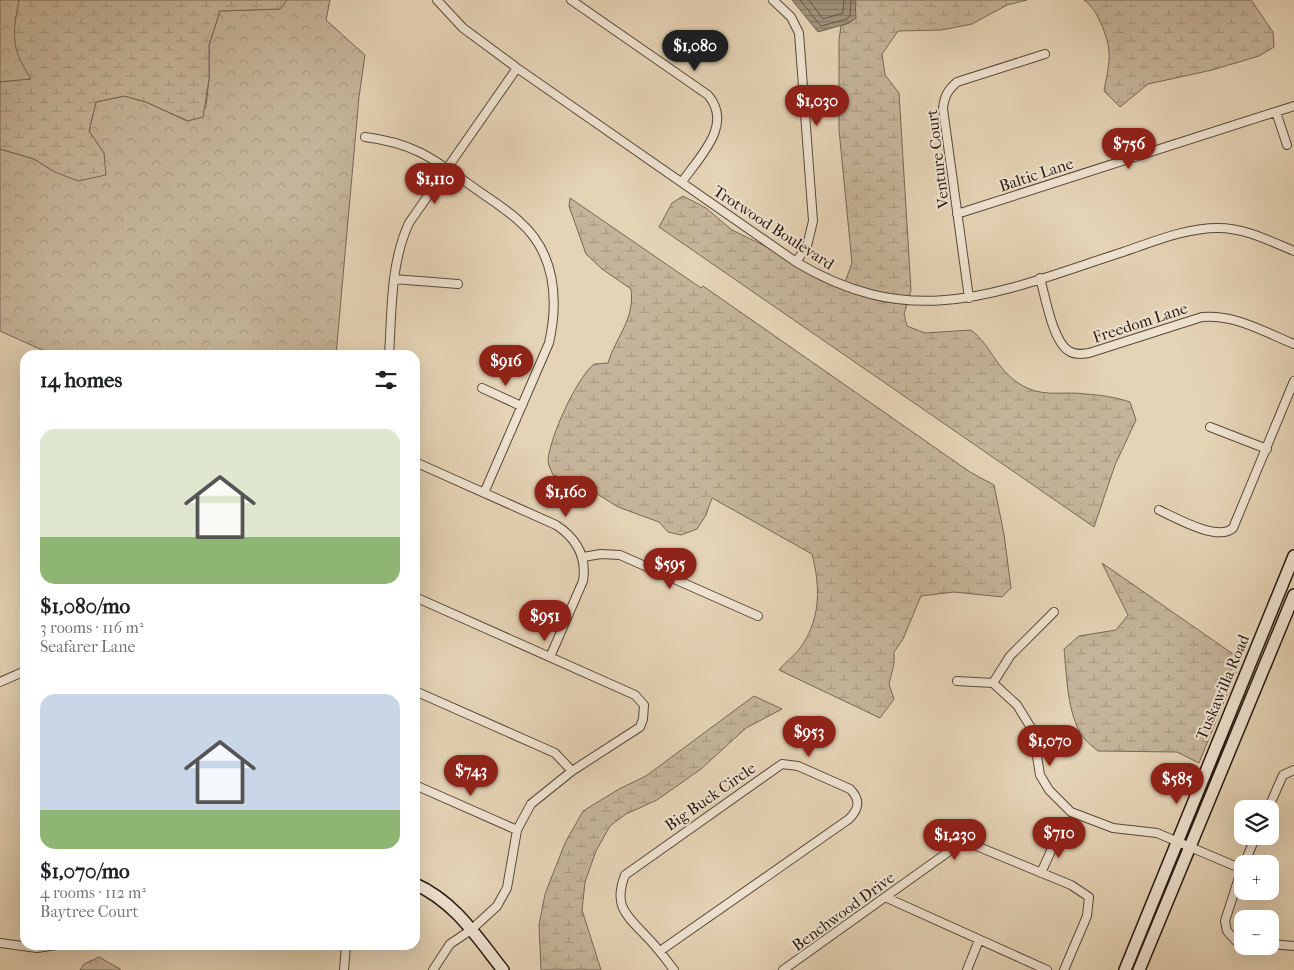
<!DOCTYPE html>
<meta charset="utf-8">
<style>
:root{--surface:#fff;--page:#f2f2f2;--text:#202124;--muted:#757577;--accent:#8f2418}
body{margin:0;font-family:"IM FELL French Canon",serif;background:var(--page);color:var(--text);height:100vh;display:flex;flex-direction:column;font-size:19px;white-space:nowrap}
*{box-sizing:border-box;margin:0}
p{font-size:16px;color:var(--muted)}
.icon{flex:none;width:28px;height:28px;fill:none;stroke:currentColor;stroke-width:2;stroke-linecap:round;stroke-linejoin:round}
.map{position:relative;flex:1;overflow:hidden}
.panel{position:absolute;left:20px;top:350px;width:400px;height:600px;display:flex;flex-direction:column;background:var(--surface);border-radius:15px;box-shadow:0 5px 20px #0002}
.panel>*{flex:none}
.tools{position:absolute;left:1234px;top:800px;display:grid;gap:10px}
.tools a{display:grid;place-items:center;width:45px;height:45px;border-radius:10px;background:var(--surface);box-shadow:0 5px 20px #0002;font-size:25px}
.price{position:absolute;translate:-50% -42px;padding:0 11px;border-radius:18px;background:var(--accent);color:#fff;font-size:16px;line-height:32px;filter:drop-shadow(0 1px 2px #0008)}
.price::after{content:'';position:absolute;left:50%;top:30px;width:15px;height:11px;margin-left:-8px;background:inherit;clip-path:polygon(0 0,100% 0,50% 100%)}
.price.current{background:#222;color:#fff}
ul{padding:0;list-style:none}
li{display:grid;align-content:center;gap:10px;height:265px;padding:0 20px}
li span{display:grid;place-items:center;height:155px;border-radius:15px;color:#555}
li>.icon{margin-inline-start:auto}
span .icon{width:90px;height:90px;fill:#fffc;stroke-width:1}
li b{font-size:21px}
h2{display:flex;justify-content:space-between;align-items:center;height:60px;padding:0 20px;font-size:21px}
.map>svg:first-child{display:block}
</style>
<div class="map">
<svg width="1294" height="970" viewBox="0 0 1294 970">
<defs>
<pattern id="forest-crowns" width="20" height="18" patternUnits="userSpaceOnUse" patternTransform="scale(1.25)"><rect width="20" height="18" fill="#c5b499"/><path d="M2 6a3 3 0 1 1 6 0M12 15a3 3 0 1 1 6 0" fill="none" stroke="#a99a83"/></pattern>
<pattern id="wetland-marsh" width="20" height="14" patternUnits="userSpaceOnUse" patternTransform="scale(1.25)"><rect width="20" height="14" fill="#c5b499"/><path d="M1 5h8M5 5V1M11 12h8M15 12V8" fill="none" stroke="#a99a83"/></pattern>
<pattern id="water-rules" width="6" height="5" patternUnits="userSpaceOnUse" patternTransform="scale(1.25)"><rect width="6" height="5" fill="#a5947e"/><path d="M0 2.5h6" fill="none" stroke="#867866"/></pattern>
</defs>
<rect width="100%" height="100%" fill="#e5d3b5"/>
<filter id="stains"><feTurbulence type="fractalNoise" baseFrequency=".004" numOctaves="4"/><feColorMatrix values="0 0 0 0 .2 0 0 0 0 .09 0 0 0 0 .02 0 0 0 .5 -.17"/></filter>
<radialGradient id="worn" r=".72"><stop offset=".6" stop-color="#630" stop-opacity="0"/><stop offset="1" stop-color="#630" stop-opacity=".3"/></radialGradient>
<path fill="url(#forest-crowns)" stroke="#766756" d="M0 0H19C13 35 11 49 32 79L0 82Z
M287 0H330L326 20 365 55 359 97 336 355H53L0 331V149L34 159 55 172 104 153 89 131 96 102 124 96 146 102 187 121 206 107 209 79V45L220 11 280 9Z
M99 957 120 969 121 970H80L84 964Z"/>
<path fill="url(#wetland-marsh)" stroke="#766756" d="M19 0H287L280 9 220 11 209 45V79L203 117 188 121 146 102 124 96 96 102 89 131 104 153 106 175 78 181 55 172 34 159 0 149V82L31 79C11 48 12 36 19 0Z
M855 0H1027L1007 5 972 24 941 30 898 31 882 54 885 75 899 93 911 290 909 297 885 294 845 282 852 263 839 130V40L841 26 849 23Z
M1084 0H1251L1273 32 1274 47 1259 56 1212 70 1148 84 1120 107 1104 91C1106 79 1110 64 1109 52 1108 37 1097 8 1084 0Z
M683 196 706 208 732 230 771 249 820 280 852 293 884 302 907 304 904 314 907 326 925 333 971 330C994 348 996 373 1027 388 1047 397 1065 391 1085 394 1100 395 1115 397 1130 402L1136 420 1115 465 1094 527 659 227 672 203Z
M570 198 701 288 703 286 970 472 994 485 1004 534 1011 588 1002 597 954 592 921 596 903 639 894 652V664L889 684 894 699 880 718 779 670C786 661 797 654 803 644 821 616 820 585 812 554L712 498 706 515 697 529 681 535 668 532 659 522 618 507 586 487 553 475C551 470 548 465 548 460 550 437 576 379 594 364L608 363C616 336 635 320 631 289L602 269 586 254 569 206Z
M1102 563 1233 654 1240 662 1199 763 1177 752 1098 751C1093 747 1087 742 1083 737 1067 714 1067 677 1064 649L1079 636 1116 630 1128 615Z
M754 696 782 709 746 728 701 769 657 800 626 814 610 826 596 851 585 882 582 910 601 970H541L539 925 545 894 565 843 583 811 619 789 646 776Z"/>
<path fill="url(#water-rules)" stroke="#736353" d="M792 0H855L856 18 849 23 818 32Z"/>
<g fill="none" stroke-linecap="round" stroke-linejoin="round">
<path stroke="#665748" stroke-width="1" d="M800 0 821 26 847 19 850 15 851 0
M809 0 823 19 843 13 844 0"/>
<defs>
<path id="street" d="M437 0 463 28 517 68 796 262C916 334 1002 291 1123 252 1153 242 1185 228 1218 228 1245 228 1270 241 1294 251
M571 0 708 95C734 125 699 157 682 182
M773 0 791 17 799 33 813 221 807 246 796 262
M1276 112 1287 145
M365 137C414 143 434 159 473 187 488 198 505 208 519 221 555 252 559 299 549 343L484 493
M957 214 1294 106
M1040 278C1045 296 1053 342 1069 351 1075 355 1082 354 1089 353L1202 317C1235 314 1264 332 1294 344
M394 279 458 284
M969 298 943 109C944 96 948 90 957 82L1045 54
M389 355C392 311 390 264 409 223L517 68
M482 388 521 406
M1210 427 1267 449
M415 462 556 525C576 538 587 556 583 581L550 657
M1159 510C1176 518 1218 542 1233 528L1294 381
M583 557 601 554 620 555 758 616
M415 597 635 695 644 705 643 719 640 727 572 771 531 804 517 830 507 888 497 906 471 930 450 944 433 970
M957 681 993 683 1017 705 1033 731 1040 775 1049 790 1071 812 1113 828 1157 833 1242 869
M0 682 25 671
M993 683 1010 656 1054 612
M415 691 555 753 572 771
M415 785 517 830
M1268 809 1283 775 1294 770
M1244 864 1256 836
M1242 868 1225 921 1227 931 1236 941 1242 942
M1041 873 1058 835
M885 897 1047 970
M0 943 37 948 56 945
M1270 944 1294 946
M660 951 849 819C859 809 861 800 850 789L798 766 782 764 625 875C613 906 626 915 646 936 657 947 665 958 674 970
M344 970 346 945
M783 970 958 845H974L1071 885 1089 897 1087 916 1064 970
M967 970 979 940"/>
<path id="secondary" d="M415 884C455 902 476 936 503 970
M1125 970 1294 556
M1139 970 1294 595"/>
</defs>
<use href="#street" stroke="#57483b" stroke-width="10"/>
<use href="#secondary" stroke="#281a12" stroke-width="14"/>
<use href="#street" stroke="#eee2cf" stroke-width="8"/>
<use href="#secondary" stroke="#eee2cf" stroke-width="11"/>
</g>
<g text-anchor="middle" stroke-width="4" stroke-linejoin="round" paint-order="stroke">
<g font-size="16" fill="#281a12" stroke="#eee2cf">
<text transform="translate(937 159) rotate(-97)" y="6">Venture Court</text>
<text transform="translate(1036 174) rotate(-18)" y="6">Baltic Lane</text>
<text transform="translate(774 227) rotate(33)" y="6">Trotwood Boulevard</text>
<text transform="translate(1140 322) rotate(-18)" y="6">Freedom Lane</text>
<text transform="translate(1222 687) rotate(-67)" y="6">Tuskawilla Road</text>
<text transform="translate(710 796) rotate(-35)" y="6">Big Buck Circle</text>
<text transform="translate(843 911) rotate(-36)" y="6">Benchwood Drive</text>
</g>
</g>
<rect width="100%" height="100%" filter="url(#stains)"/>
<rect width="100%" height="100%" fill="url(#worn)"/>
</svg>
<div class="tools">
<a><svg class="icon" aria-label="layers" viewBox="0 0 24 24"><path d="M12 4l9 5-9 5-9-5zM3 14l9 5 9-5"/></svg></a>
<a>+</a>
<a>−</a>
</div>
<b class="price current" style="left:695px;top:72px">$1,080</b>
<b class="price" style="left:817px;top:127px">$1,030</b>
<b class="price" style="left:1129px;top:170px">$756</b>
<b class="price" style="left:435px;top:205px">$1,110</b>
<b class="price" style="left:506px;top:387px">$916</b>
<b class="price" style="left:566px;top:518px">$1,160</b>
<b class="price" style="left:670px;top:590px">$595</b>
<b class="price" style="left:545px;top:642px">$951</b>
<b class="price" style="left:809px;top:758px">$953</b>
<b class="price" style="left:1050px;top:767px">$1,070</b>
<b class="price" style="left:471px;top:797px">$743</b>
<b class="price" style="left:1177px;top:805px">$585</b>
<b class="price" style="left:1059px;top:859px">$710</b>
<b class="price" style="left:955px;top:861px">$1,230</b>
<section class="panel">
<h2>14 homes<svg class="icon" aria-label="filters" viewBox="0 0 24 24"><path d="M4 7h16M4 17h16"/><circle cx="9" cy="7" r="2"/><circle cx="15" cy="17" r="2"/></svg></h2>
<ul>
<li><span style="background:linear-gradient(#dfe7d0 70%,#8fb573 0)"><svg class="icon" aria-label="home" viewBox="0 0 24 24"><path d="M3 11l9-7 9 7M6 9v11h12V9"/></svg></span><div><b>$1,080/mo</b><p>3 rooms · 116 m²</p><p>Seafarer Lane</p></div></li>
<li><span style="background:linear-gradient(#c9d6e8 75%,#8fb573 0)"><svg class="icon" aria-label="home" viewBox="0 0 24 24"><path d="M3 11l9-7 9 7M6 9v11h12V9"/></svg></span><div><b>$1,070/mo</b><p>4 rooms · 112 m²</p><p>Baytree Court</p></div></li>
</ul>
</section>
</div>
